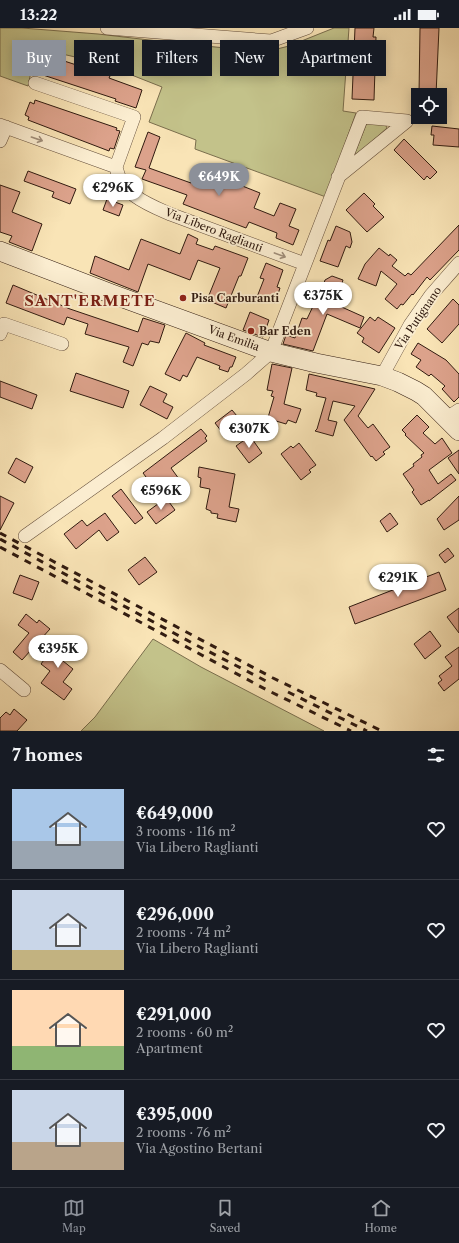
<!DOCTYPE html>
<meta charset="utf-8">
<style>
:root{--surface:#171b24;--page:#242831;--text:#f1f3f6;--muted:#9ea1a6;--line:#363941;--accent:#8c9099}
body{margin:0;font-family:"Libre Caslon Text",serif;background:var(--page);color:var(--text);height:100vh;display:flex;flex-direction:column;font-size:15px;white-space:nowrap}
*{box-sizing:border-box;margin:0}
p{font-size:13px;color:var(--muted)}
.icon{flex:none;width:22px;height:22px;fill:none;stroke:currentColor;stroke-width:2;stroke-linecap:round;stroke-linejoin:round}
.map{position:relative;height:703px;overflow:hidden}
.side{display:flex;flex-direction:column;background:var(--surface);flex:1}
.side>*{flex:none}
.banner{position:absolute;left:12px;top:12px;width:435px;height:36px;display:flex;gap:8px}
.controls{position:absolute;left:411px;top:60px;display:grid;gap:8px}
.controls a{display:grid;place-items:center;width:36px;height:36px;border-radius:0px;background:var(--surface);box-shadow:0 2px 10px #0003;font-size:20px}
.price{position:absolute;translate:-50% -34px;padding:0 9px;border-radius:14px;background:#fff;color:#222;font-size:13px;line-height:26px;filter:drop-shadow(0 1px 2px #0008)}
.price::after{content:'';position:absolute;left:50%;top:24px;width:12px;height:9px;margin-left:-6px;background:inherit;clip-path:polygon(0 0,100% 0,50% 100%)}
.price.on{background:var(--accent);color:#fff}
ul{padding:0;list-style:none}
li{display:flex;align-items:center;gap:12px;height:100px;padding:0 12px}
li+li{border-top:1px solid var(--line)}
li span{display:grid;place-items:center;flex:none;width:112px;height:80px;border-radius:0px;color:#555}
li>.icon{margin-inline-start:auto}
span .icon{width:48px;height:48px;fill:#fffc;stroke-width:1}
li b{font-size:17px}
h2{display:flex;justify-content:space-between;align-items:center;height:48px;padding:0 12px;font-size:17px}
.pill{padding:0 14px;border-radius:0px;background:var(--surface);box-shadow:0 2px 10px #0003;font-size:14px;line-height:36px}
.pill.on{background:var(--accent);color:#fff}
.status{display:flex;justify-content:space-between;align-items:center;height:28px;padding:0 20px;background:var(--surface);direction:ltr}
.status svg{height:11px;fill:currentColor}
.tabs{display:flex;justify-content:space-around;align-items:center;height:56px;border-top:1px solid var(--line);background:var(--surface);font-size:11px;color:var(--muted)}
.tabs a{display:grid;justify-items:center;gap:2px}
.tabs .on{color:var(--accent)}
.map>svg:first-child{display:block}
</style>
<div class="status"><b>13:22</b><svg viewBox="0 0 49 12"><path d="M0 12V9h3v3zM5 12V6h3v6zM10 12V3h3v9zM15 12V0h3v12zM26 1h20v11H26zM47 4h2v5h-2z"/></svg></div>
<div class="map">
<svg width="459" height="703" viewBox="0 0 459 703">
<rect width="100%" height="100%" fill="#f9e4b6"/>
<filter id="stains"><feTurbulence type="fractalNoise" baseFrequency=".005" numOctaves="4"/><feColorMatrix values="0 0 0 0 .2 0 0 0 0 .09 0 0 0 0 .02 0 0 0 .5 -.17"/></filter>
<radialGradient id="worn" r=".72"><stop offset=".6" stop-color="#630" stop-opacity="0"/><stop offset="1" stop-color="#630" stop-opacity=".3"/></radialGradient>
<path fill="#c3c28a" stroke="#7a6e4d" d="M0 0H22L98 6 175 15 256 23 273 22 289 18 334 0H349L343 83 356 85 326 169 195 121 196 112 149 94 162 59 119 42 84 31 36 20 28 58 0 48Z
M368 95 385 96 387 100 358 126 355 125 366 97Z
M153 611 201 639 324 703H81L95 689Z"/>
<path fill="#dca28b" stroke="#311b10" d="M355 0H374L373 9H376L374 72 352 71Z
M420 0H439L436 67H419Z
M49 28 110 48 109 50 142 62 136 80 115 73 116 71 43 47Z
M35 72 117 100 116 102 120 103 114 121 110 120 109 123 28 92 29 89 25 87 30 74 34 76Z
M432 98 459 101V119L433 117 434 107H431Z
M148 104 160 109 149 140 191 155 197 140 260 165 254 180 274 188 280 175 296 181 289 198 299 202 293 217 276 210 277 205 249 194 246 200 183 176 187 167 142 151 146 142 135 139Z
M404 111 437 144 430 151 427 148 424 152 394 122Z
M28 143 76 161 70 176 52 169 54 164 24 153Z
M0 157 20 164 12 184 42 196 32 223 9 214 12 208 0 204Z
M364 165 375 176 373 178 384 189 367 204 346 182Z
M107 171 123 177 119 188 103 182Z
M459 197V222L430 252 427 249 413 267 412 266 403 277 401 276 397 281 385 271 397 256 381 243 376 258 358 251 365 236 379 220 389 228 390 226 397 232 392 238 405 248 408 245 411 247Z
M336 198 350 204 352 214 350 220 346 218 338 239 320 233 328 212 330 213Z
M188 206 198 211 196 216 213 222 215 218 248 230 241 248H239L226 280 207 272 220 240 198 232 190 252 148 236 138 264 90 245 95 228 129 242 141 211 180 226Z
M266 235 283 242 277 259 280 260 275 275 257 269 264 251 260 250Z
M332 248 343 252 335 276 364 289 360 300 327 286 313 323 283 316 286 307 295 310 302 290 307 291 315 274 317 275 325 252Z
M13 257 70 281 138 304 143 290 165 297 159 315 150 313 148 317 142 315 133 338 123 334 129 319 85 306 88 296 67 289 64 297 6 275Z
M453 271 459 277V296L442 315 427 301Z
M250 284 269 292 263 309 243 302Z
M370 289 375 293 378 289 395 300 379 325 362 314 364 310 357 305Z
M186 305 205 315 204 317 236 329 232 339H230L228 344 219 341 220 338 197 329 187 349 183 347 180 353 165 346Z
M418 315 446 332 459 346V369L454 374 442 361 445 358 431 346 429 348 416 339 421 332 411 326Z
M272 336 292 340 284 376 301 381 296 395 288 392 286 396 276 393V396L267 393 274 369 271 368 273 363 267 362Z
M76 345 129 363 123 380 70 363Z
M309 346 375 361 358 388 368 400 373 396 390 419 383 424 385 426 376 433 372 428 371 429 344 392 355 378 333 373 328 392 337 394 333 408 315 403 317 401 326 370 316 368 317 365 306 362Z
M0 353 37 367 32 381 0 369Z
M150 358 167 366 163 374 173 379 167 391 140 377Z
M232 382 242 394 225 408 215 395Z
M417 387 429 399 423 405 435 416 442 410 452 425 429 442 438 456 451 446 456 452 429 473V472L421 477 412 464 414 462 403 446 414 438 413 436 422 429 421 427 424 425 405 407 406 406 402 402Z
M201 401 207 408 205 410 207 413 171 440 179 451 163 464 155 454 152 457 143 445Z
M250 408 262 425 249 435 236 418Z
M299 415 316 437 309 442 311 444 301 452 281 426 291 418 293 420Z
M459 422V446L448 430Z
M16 430 33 439 25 455 8 445Z
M199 439 235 446 229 479 239 481 236 494 217 490 218 486 211 485V483L206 481 210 461 200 459 201 450 198 449Z
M121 461 143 490 135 496 112 468Z
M0 468 14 475 0 502Z
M459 468V492L444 502 437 491Z
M166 470 175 482 156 496 147 484Z
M105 485 119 504 107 513 99 502 76 521 64 506 82 492 87 498Z
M390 485 398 496 387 504 380 493Z
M448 520 454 528 445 535 439 527Z
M145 529 157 544 139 557 128 542Z
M439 544 446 562 355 596 349 579Z
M20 547 39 554 32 572 13 565Z
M459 580V605L447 589Z
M26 586 37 595 39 592 50 601 22 632 13 624 29 605 18 597Z
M430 603 441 618 425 631 414 616Z
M60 610 73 620 63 633 73 641 63 654 72 661 64 672 41 655 50 643 41 636Z
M459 619V651L444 663 438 655 442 652 439 648 452 638 445 629Z
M14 681 27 692 17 703H0V690L6 684 10 687Z"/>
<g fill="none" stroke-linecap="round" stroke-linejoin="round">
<defs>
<path id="street" d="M107 0 271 13 307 0
M35 55 134 89 116 139
M0 97 116 139
M0 113 6 99
M116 139C121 166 147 176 170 186L305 236
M0 306 4 296 62 316
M382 348 410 297 431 267 459 235
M447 390 459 382
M25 508 163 410 246 346 271 324 362 89 407 93 338 149
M0 642 24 662"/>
<path id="secondary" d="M0 223 112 266 271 324 316 335 382 348 398 354 416 363 424 368 459 403"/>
</defs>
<use href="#street" stroke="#634d3a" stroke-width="14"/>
<use href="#secondary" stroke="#311b10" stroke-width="20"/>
<use href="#street" stroke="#fbedd0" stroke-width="13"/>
<use href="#secondary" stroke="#fbedd0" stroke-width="19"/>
<path stroke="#311b10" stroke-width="3" stroke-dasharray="7 7" stroke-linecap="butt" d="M0 505 273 650 382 703
M0 511 196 617 270 655
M0 519 267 662 351 703
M288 664 367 703"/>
</g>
<defs><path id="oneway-shaft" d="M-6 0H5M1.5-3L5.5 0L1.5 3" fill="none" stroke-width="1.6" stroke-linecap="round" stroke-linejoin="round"/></defs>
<g stroke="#a08e7a">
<use href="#oneway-shaft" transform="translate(37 111) rotate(19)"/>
<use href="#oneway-shaft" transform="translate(280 227) rotate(20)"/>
</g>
<g fill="#8f2418" stroke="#fbedd0" stroke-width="1.5">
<circle cx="183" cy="270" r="4"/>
<circle cx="251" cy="303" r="4"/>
</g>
<g text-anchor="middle" stroke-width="3.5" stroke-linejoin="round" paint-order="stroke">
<g font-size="11" fill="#311b10" stroke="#fbedd0">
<text transform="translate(214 202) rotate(21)" y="4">Via Libero Raglianti</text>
<text transform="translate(418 290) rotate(-56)" y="4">Via Putignano</text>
<text transform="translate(234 310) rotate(20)" y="4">Via Emilia</text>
</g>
<g font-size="11" font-weight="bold" fill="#311b10" stroke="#fbedd0" text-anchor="start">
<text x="191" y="274">Pisa Carburanti</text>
<text x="259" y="307">Bar Eden</text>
</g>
<g font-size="15" font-weight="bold" letter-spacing="1" fill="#7a1f14" stroke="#fbedd0">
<text x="90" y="278">SANT'ERMETE</text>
</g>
</g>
<rect width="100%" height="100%" filter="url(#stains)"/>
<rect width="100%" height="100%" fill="url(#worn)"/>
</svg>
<div class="controls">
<a><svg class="icon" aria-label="locate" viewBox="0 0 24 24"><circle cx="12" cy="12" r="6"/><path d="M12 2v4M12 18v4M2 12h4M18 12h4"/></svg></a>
</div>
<b class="price on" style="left:219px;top:169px">€649K</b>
<b class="price" style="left:113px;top:180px">€296K</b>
<b class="price" style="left:323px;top:288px">€375K</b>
<b class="price" style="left:249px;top:421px">€307K</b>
<b class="price" style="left:161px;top:483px">€596K</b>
<b class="price" style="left:398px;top:570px">€291K</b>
<b class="price" style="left:58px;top:641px">€395K</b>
<div class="banner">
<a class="pill on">Buy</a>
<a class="pill">Rent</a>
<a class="pill">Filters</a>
<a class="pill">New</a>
<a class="pill">Apartment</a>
</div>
</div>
<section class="side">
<h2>7 homes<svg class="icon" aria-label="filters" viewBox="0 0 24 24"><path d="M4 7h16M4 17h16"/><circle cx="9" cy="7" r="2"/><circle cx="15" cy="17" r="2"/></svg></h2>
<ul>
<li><span style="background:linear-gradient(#a9c7e8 65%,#9aa5b1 0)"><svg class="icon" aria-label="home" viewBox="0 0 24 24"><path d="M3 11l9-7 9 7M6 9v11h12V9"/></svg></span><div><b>€649,000</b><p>3 rooms · 116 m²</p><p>Via Libero Raglianti</p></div><svg class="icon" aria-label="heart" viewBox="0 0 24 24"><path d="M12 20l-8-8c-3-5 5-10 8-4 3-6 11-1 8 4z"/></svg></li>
<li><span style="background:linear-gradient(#c9d6e8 75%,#c2b280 0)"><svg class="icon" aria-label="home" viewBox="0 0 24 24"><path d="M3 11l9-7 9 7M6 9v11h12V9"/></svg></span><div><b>€296,000</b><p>2 rooms · 74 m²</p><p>Via Libero Raglianti</p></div><svg class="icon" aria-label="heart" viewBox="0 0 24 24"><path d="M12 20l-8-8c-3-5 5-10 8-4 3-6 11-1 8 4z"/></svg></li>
<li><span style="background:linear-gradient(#ffd9b3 70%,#8fb573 0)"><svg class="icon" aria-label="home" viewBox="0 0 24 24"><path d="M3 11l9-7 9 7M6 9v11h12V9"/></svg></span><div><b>€291,000</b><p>2 rooms · 60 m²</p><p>Apartment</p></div><svg class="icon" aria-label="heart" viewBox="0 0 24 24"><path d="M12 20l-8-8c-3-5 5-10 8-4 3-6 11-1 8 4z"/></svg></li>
<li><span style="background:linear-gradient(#c9d6e8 65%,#b9a48a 0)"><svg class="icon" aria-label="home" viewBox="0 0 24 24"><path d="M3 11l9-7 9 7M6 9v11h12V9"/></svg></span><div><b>€395,000</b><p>2 rooms · 76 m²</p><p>Via Agostino Bertani</p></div><svg class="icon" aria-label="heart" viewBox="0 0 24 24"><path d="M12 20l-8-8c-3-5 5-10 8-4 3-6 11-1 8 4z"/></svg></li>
</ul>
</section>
<nav class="tabs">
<a class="on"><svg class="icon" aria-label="map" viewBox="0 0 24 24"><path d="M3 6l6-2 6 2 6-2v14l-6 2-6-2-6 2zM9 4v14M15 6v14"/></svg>Map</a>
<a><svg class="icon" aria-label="saved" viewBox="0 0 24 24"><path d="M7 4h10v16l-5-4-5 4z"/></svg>Saved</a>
<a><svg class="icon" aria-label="home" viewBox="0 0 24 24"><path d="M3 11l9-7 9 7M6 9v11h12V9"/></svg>Home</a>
</nav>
